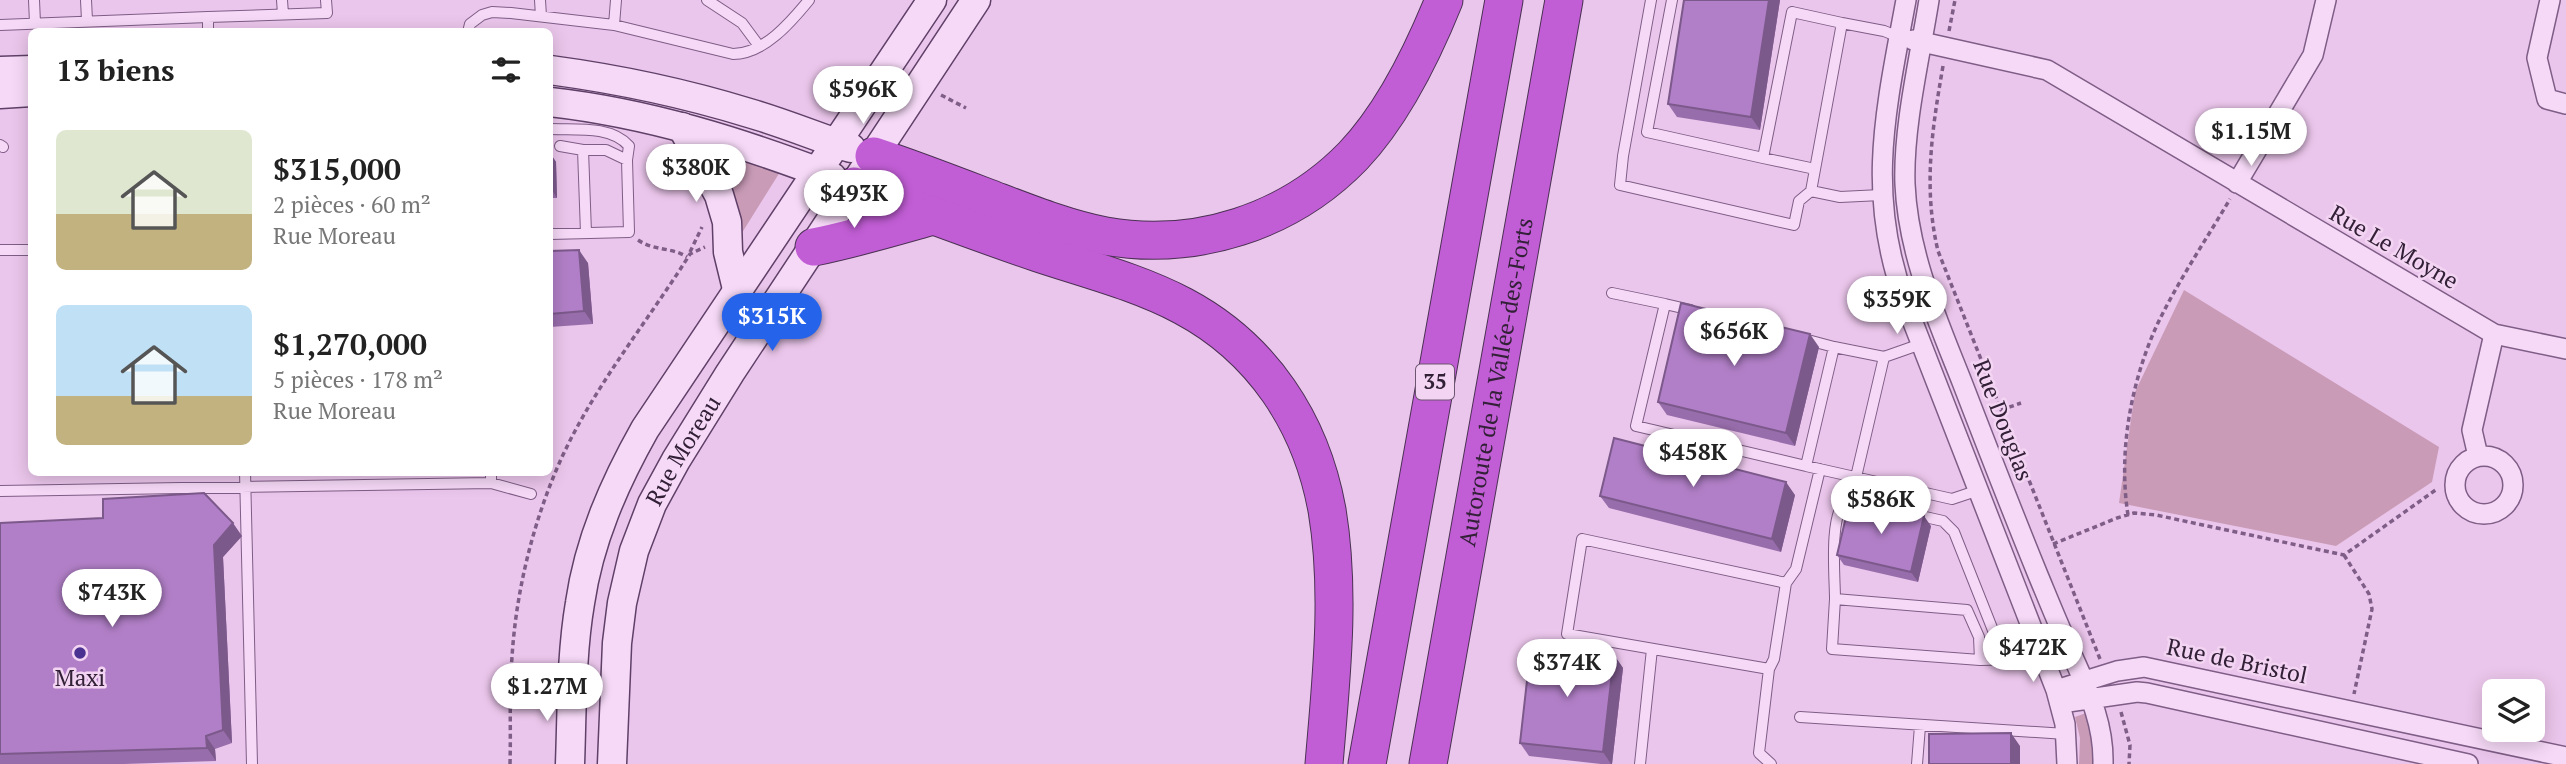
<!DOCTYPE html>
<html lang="fr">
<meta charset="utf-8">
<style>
:root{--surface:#fff;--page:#f6f6f6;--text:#222;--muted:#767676;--accent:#2563eb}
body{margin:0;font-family:"PT Serif",serif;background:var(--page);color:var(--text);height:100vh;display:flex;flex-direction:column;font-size:26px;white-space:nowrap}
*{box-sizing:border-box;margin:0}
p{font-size:23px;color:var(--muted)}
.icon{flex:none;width:38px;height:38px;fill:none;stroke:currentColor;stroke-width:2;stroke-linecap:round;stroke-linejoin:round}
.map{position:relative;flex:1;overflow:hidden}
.details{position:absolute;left:28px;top:28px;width:525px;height:448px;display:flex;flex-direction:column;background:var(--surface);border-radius:10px;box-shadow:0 4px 18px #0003}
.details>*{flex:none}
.fabs{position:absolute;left:2482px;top:679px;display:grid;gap:14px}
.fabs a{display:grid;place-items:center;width:63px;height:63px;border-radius:10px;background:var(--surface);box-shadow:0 4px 18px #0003;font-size:35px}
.price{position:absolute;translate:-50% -60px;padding:0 16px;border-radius:24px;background:#fff;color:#222;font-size:23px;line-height:46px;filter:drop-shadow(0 2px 4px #0008)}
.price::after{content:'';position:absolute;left:50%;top:42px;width:21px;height:16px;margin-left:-10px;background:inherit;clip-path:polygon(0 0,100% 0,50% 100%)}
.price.selected{background:var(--accent);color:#fff}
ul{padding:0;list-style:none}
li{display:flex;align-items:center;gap:21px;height:175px;padding:0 28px}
li span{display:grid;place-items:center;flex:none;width:196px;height:140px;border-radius:10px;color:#555}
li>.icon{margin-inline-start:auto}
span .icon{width:84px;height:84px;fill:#fffc;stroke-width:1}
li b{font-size:30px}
h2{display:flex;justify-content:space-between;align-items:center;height:84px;padding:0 28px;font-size:30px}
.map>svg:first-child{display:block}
</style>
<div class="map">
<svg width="2566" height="764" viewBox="0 0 2566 764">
<rect width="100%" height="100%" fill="#ebc6ec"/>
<path fill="#c99bb7" d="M710 149 780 172 740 236Z
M2184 290 2439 447 2432 482 2336 546 2119 503 2135 392Z
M2086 713 2090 726 2093 764H2079L2080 738 2075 717Z"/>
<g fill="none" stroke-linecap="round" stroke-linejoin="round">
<defs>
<path id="lane" d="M34 0 35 23
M86 0 87 20
M282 0 283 14
M540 0 541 16
M707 0 742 23 759 46
M1651 0 1623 156 1620 185 1794 225 1799 201 1811 191
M1672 0 1647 132 1763 158
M208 17 327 13 326 0
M0 25 208 17V32
M614 25 616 0
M468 32 470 24 482 15 492 12 511 13 614 25 733 54C764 54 791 22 809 0
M550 129C574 130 611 125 629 146L627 160
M0 145 3 147
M560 146 583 150
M1815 169 1763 158 1792 12 1842 23
M1881 195 1840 197 1811 191 1842 23 1884 31 1899 37
M550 234 629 232 627 160 606 150H583L586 233
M0 250H32
M1612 293 1665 304
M1691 310 1665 304 1636 426 1806 466
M1804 339 1834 347
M1921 344 1884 357 1834 347 1806 466 1952 499 1979 490
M245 472 252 764
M1856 477 1884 357
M491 483 531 494
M0 491 491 483V472
M1912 514 1943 521 1954 532 2000 648 2001 660
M1835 599C1835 578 1829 516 1845 502L1859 504
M1980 660 1979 637 1967 610 1835 599 1832 649 1980 660C2011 660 2037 654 2067 644
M1769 669 1567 634 1582 539 1786 583
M1800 717 2066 734
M1640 764 1652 649
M1771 764 1759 753 1769 669 1774 659 1786 583 1796 569 1820 469
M1917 764 1920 726"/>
<path id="street" d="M1906 0C1886 109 1865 193 1905 302L2056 690 2065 724 2067 764
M1929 0C1920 57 1903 127 1905 184 1908 254 1937 319 1962 382 1987 447 2012 511 2038 575 2048 599 2058 624 2069 648 2086 687 2104 720 2103 764
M2550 0 2537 58 2547 99 2566 104
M1913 40 2047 70 2494 334 2566 349
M2237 183 2313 55 2326 0
M2455 485a29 29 0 1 1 58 0a29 29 0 1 1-58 0Z
M2478 456 2472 430 2494 334
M2056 690 2117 671 2144 667 2566 757
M2061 703 2137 692 2147 693 2468 764"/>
<g id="secondary">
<path d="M550 70C617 79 684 93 749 113 784 123 817 137 851 148"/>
<path d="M0 71 32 70"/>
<path d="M0 94 32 92"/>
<path d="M550 102C648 113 740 142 832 177"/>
<path d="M682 127 719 195 727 222 728 252 737 289"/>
<path d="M570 764C572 711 571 656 580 603 589 541 614 484 645 429L932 0"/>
<path id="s1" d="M612 764 617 643 622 603 634 551 652 504 676 460 730 373 976 0"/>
</g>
<g id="highway">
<path d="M874 156C916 170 957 186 999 202 1033 215 1069 229 1105 236 1196 252 1289 222 1353 156 1392 115 1423 52 1444 0"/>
<path d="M854 186C915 209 976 232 1038 253 1086 269 1138 282 1183 306 1262 348 1311 422 1327 510 1341 593 1331 681 1324 764"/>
<path d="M814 247C854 239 894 227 933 216"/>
<path d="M1367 764 1504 0"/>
<path id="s2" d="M1428 764 1564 0"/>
</g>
</defs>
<use href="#lane" stroke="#7e5d86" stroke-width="12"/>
<use href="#street" stroke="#7e5d86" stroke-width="22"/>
<use href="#secondary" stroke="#5f4068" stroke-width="31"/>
<use href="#highway" stroke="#4b3154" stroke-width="39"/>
<path stroke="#7e5d86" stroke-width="3.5" stroke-dasharray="5 3.5" stroke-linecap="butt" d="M1949 31 1955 0
M1943 66C1932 129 1923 188 1938 251L2100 659
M941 95 966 108
M638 240C654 251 672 247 687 257
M690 252 702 227
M2001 410 2021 403
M2128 515C2118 452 2131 382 2157 325 2178 281 2206 240 2230 199
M2053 544 2117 518 2134 513 2156 515 2344 555 2437 489
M2344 555 2369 594 2372 609 2354 694
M2121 712 2130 745 2129 764
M510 764C511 729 509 693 512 657 516 593 532 526 558 466 591 390 646 324 690 254L705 247"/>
<use href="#lane" stroke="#f6d9f7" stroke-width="10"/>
<use href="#street" stroke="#f6d9f7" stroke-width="19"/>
<use href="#secondary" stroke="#f6d9f7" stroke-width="28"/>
<use href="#highway" stroke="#c15dd5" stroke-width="37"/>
</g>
<path fill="#986dab" d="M1684 0H1780L1760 130 1677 117 1668 104Z
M550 153 556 162 557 198H551L552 219H550Z
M550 251 588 263 593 324 550 327Z
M1819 347 1795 446 1667 415 1658 402Z
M1795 495 1781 552 1609 508 1600 496Z
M0 523 242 536 223 557 232 743 215 749 216 761 124 764H0Z
M1931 526 1918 582 1844 565 1837 555Z
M1614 655 1623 668 1612 764H1601L1529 756 1520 743Z"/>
<path fill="#7c598b" d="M1769 0H1780L1760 130 1751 117Z
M550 153 556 162 557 198 550 187Z
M550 195 551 198 552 219 550 215Z
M579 250 588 263 593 324 584 311Z
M1810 334 1819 347 1795 446 1786 433Z
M1786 482 1795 495 1781 552 1772 539Z
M1924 516 1931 526 1918 582 1911 572Z
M233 523 242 536 223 557 232 743 223 730 214 545Z
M1614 655 1623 668 1612 764H1611L1603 752Z
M2011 733 2020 746V764H2011Z
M206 736 215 749 216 761 207 748Z"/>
<path fill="#b17fc7" stroke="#7c598b" stroke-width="2" d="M1684 0H1769L1751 117 1668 104Z
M579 250 584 311 550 314V251Z
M1681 303 1810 334 1786 433 1658 402Z
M1614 438 1786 482 1772 539 1600 496Z
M204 493 233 523 214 545 223 730 206 736 207 748 0 754V523L103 518V499Z
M1850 500 1924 516 1911 572 1837 555Z
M1531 645 1614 655 1603 752 1520 743Z
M2011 733V764H1929V734Z"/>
<circle fill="#4b3191" stroke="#f3d5f3" stroke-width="2.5" cx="80" cy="653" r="7"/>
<g text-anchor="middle" stroke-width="5" stroke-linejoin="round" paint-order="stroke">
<rect fill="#f3d5f3" stroke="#6c566f" stroke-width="2" x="1416" y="364.5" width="38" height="35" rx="5"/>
<g font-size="21" font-weight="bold" fill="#322037">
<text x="1435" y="389">35</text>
</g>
<g font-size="23" fill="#322037" stroke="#f3d5f3">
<text transform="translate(2394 247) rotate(30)" y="8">Rue Le Moyne</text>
<text dy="8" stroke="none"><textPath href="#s2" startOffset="388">Autoroute de la Vallée-des-Forts</textPath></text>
<text transform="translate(2003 420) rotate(69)" y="8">Rue Douglas</text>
<text dy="8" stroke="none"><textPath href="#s1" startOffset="327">Rue Moreau</textPath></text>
<text transform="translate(2237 661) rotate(12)" y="8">Rue de Bristol</text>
</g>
<g font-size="23" fill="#322037" stroke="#f3d5f3">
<text x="80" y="686">Maxi</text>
</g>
</g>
</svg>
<div class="fabs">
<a><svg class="icon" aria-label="layers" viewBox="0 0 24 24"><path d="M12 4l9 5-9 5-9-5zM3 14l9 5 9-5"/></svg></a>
</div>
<b class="price" style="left:863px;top:126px">$596K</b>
<b class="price" style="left:2251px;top:168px">$1.15M</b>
<b class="price" style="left:696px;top:204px">$380K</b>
<b class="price" style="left:854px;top:230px">$493K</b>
<b class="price" style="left:1897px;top:336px">$359K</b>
<b class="price selected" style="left:772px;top:353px">$315K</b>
<b class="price" style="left:1734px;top:368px">$656K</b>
<b class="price" style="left:1693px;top:489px">$458K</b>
<b class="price" style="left:1881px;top:536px">$586K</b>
<b class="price" style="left:112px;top:629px">$743K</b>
<b class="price" style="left:2033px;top:684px">$472K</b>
<b class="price" style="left:1567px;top:699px">$374K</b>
<b class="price" style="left:547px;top:723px">$1.27M</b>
<section class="details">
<h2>13 biens<svg class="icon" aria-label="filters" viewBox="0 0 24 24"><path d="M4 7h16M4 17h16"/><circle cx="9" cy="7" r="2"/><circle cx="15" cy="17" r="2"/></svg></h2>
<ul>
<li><span style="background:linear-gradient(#dfe7d0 60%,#c2b280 0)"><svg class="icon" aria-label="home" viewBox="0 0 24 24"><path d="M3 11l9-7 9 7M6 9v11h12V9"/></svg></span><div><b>$315,000</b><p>2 pièces · 60 m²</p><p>Rue Moreau</p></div></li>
<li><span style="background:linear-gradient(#bfe0f5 65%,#c2b280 0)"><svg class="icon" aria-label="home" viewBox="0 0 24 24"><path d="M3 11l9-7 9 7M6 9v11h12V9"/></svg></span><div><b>$1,270,000</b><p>5 pièces · 178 m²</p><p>Rue Moreau</p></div></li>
</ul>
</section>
</div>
